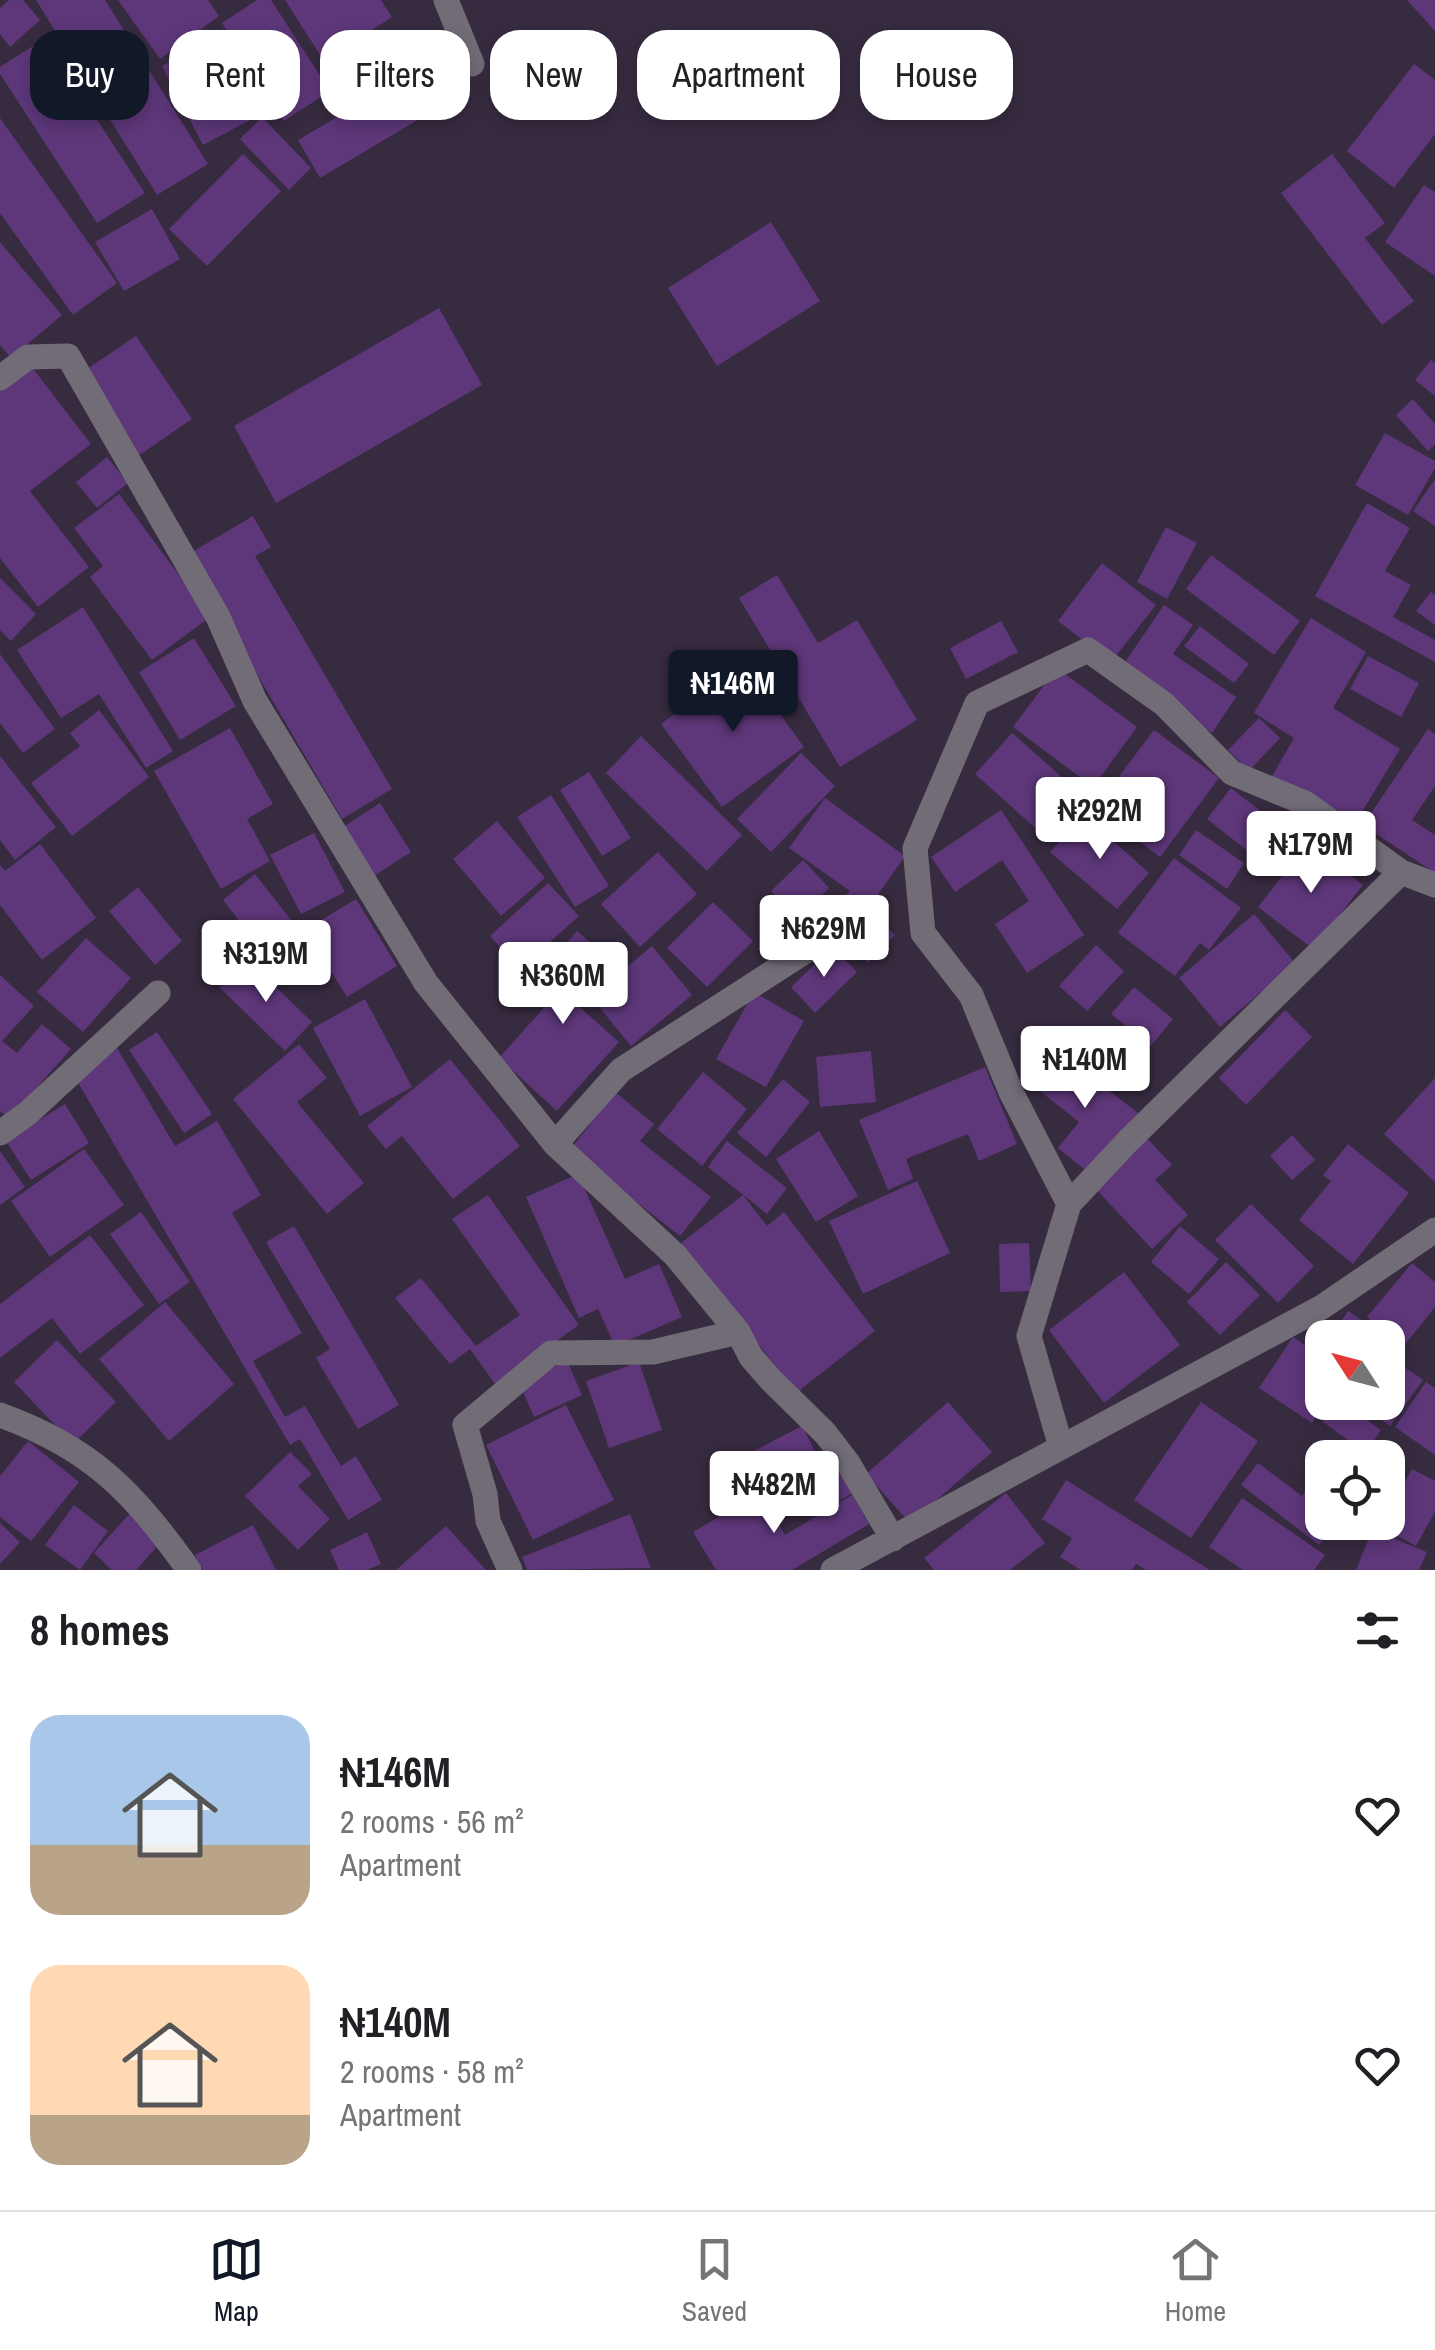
<!DOCTYPE html>
<meta charset="utf-8">
<style>
:root{--surface:#fff;--page:#f6f6f6;--text:#202124;--muted:#757577;--line:#e0e0e0;--accent:#111827}
body{margin:0;font-family:"Archivo Narrow",sans-serif;background:var(--page);color:var(--text);height:100vh;display:flex;flex-direction:column;font-size:38px;white-space:nowrap}
*{box-sizing:border-box;margin:0}
p{font-size:32px;color:var(--muted)}
.icon{flex:none;width:55px;height:55px;fill:none;stroke:currentColor;stroke-width:2;stroke-linecap:round;stroke-linejoin:round}
.map{position:relative;height:1570px;overflow:hidden}
.side{display:flex;flex-direction:column;background:var(--surface);flex:1}
.side>*{flex:none}
.banner{position:absolute;left:30px;top:30px;width:1375px;height:90px;display:flex;gap:20px}
.needle{width:65px;rotate:306deg}
.buttons{position:absolute;left:1305px;top:1320px;display:grid;gap:20px}
.buttons a{display:grid;place-items:center;width:100px;height:100px;border-radius:20px;background:var(--surface);box-shadow:0 5px 15px #0003;font-size:50px}
.price{position:absolute;translate:-50% -85px;padding:0 22px;border-radius:10px;background:#fff;color:#222;font-size:32px;line-height:65px;filter:drop-shadow(0 2px 5px #0008)}
.price::after{content:'';position:absolute;left:50%;top:60px;width:30px;height:22px;margin-left:-15px;background:inherit;clip-path:polygon(0 0,100% 0,50% 100%)}
.price.selected{background:var(--accent);color:#fff}
ul{padding:0;list-style:none}
li{display:flex;align-items:center;gap:30px;height:250px;padding:0 30px}
li span{display:grid;place-items:center;flex:none;width:280px;height:200px;border-radius:30px;color:#555}
li>.icon{margin-inline-start:auto}
span .icon{width:120px;height:120px;fill:#fffc;stroke-width:1}
li b{font-size:42px}
h2{display:flex;justify-content:space-between;align-items:center;height:120px;padding:0 30px;font-size:42px}
.chip{padding:0 35px;border-radius:30px;background:var(--surface);box-shadow:0 5px 15px #0003;font-size:35px;line-height:90px}
.chip.selected{background:var(--accent);color:#fff}
.menu{display:flex;justify-content:space-around;align-items:center;height:140px;border-top:2px solid var(--line);background:var(--surface);font-size:28px;color:var(--muted)}
.menu a{display:grid;justify-items:center;gap:5px}
.menu .selected{color:var(--accent)}
.map>svg:first-child{display:block}
</style>
<div class="map">
<svg width="1435" height="1570" viewBox="0 0 1435 1570">
<rect width="100%" height="100%" fill="#372b40"/>
<path fill="#5d3779" d="M9 0H23L40 20 10 47 0 34V8Z
M36 0H105L208 164 157 195Z
M118 0H208L219 16 160 59Z
M257 0H271L330 91 284 121 222 23Z
M285 0H381L392 17 324 61Z
M1407 0H1435V31Z
M224 34 265 112 203 145 162 66Z
M44 39 145 193 97 223 0 74V67Z
M1414 64 1435 80V134L1394 188 1347 151Z
M421 68 443 105 320 178 298 140Z
M262 117 311 168 289 190 240 139Z
M0 118 117 283 73 315 0 213Z
M243 154 281 191 207 266 169 229Z
M1332 154 1385 223 1365 238 1414 301 1382 325 1281 193Z
M1424 185 1435 192V276L1385 242Z
M152 209 180 259 124 291 95 242Z
M771 222 820 301 717 366 668 288Z
M0 242 62 315 11 358 0 345Z
M439 308 482 385 276 503 234 426Z
M136 336 192 419 138 456 81 373Z
M1431 360 1435 363V396L1415 380Z
M31 366 91 444 30 491 89 567 38 607 0 558V391Z
M1413 399 1435 424V444L1428 451 1396 415Z
M1385 433 1435 461V468L1408 515 1355 485Z
M107 457 128 483 97 508 76 482Z
M1435 479V526L1413 511Z
M119 494 210 617 152 660 90 577 103 566 74 528Z
M1367 503 1410 528 1385 571 1411 585 1393 617 1435 640V662L1315 596Z
M253 516 271 547 255 556 392 789 342 819 187 555Z
M1166 527 1197 543 1167 599 1137 582Z
M1211 555 1300 621 1274 655 1186 589Z
M1102 563 1156 605 1111 662 1058 621Z
M777 575 818 643 857 620 917 720 840 767 739 598Z
M0 578 36 614 11 641 0 630Z
M1431 592 1435 595V625L1416 611Z
M1164 605 1193 625 1173 654 1236 697 1212 733 1119 671Z
M83 607 173 751 146 768 99 694 61 718 17 650Z
M1311 618 1366 652 1333 708 1400 749 1354 825 1272 776 1294 738 1254 713Z
M1001 621 1018 652 966 679 950 648Z
M1200 626 1249 664 1234 683 1184 646Z
M194 638 236 706 180 740 139 672Z
M0 654 55 729 23 753 0 723Z
M1368 656 1419 683 1401 717 1350 689Z
M743 663 804 747 722 807 661 724Z
M1057 668 1137 727 1093 787 1013 727Z
M99 710 149 777 72 836 31 783 80 746 70 733Z
M1259 718 1280 738 1249 771 1228 750Z
M230 728 273 804 247 819 270 861 221 889 154 771Z
M1428 729 1435 734V786L1412 820 1435 835V873L1363 825Z
M1154 730 1219 778 1160 857 1095 808Z
M1012 733 1081 794 1043 835 975 774Z
M641 736 742 835 707 871 606 773Z
M801 753 835 786 771 852 737 819Z
M0 756 56 827 15 860 0 840Z
M589 772 631 838 602 856 560 790Z
M1231 788 1288 832 1263 863 1207 819Z
M551 795 609 886 575 907 517 817Z
M825 798 905 856 870 906 851 892 895 935 868 963 822 920 850 891 789 848Z
M380 803 411 852 368 880 337 831Z
M1001 810 1084 935 1027 973 995 924 1029 901 1002 860 955 892 931 857Z
M1083 814 1149 873 1117 909 1050 852Z
M497 821 545 878 501 916 453 859Z
M1196 830 1244 863 1227 889 1179 855Z
M314 833 345 892 301 914 270 855Z
M1309 842 1363 885 1313 949 1258 907Z
M40 844 96 918 42 960 0 905V865L5 871Z
M658 852 697 894 640 947 601 904Z
M1174 858 1241 908 1209 950 1200 943 1175 976 1118 933Z
M803 860 829 888 797 919 771 891Z
M255 874 294 924 261 949 223 900Z
M548 883 579 916 520 969 490 936Z
M138 887 182 941 155 965 109 911Z
M356 899 397 966 347 997 305 930Z
M713 902 753 941 707 987 667 948Z
M1254 914 1295 963 1220 1027 1179 978Z
M577 931 613 963 576 1004 619 1042 557 1111 499 1058 550 1001 531 983Z
M86 938 131 978 83 1032 37 992Z
M1096 945 1124 971 1087 1011 1059 986Z
M652 946 692 995 631 1046 591 997Z
M833 947 857 972 815 1013 791 987Z
M247 959 312 1022 285 1051 219 987Z
M0 975 34 1006 2 1041 17 1053 42 1024 71 1049 9 1119 0 1111Z
M1134 987 1173 1019 1151 1046 1111 1014Z
M754 992 804 1021 766 1087 716 1059Z
M365 999 412 1087 360 1116 313 1028Z
M1285 1010 1312 1037 1246 1105 1219 1078Z
M157 1032 212 1114 184 1133 129 1050Z
M299 1044 327 1078 297 1102 364 1183 327 1214 233 1099Z
M117 1048 175 1146 217 1121 261 1195 232 1213 302 1333 253 1361 285 1417 305 1406 341 1466 356 1456 382 1500 348 1520 300 1439 290 1445 73 1074Z
M871 1051 876 1102 820 1107 816 1057Z
M1058 1051 1138 1113 1090 1174 1058 1148 1079 1122 1031 1084Z
M450 1059 520 1146 453 1199 402 1136 386 1149 367 1126Z
M985 1067 1017 1144 979 1161 968 1134 906 1159 913 1179 888 1190 859 1120Z
M703 1072 747 1109 702 1166 657 1129Z
M1435 1078V1182L1384 1134Z
M783 1079 810 1102 766 1157 737 1133Z
M615 1092 654 1124 640 1141 711 1197 680 1236 570 1150Z
M65 1104 89 1143 31 1180 6 1141Z
M819 1131 858 1196 816 1222 776 1159Z
M1292 1135 1315 1160 1292 1180 1270 1156Z
M1147 1138 1172 1165 1155 1180 1188 1215 1152 1249 1094 1187Z
M727 1141 787 1188 767 1214 708 1167Z
M1348 1144 1409 1193 1353 1264 1299 1220 1331 1181 1323 1175Z
M84 1149 124 1205 50 1257 11 1201Z
M0 1151 25 1187 0 1205Z
M578 1174 625 1279 659 1264 682 1317 615 1346 598 1309 579 1318 526 1197Z
M917 1181 950 1253 863 1294 829 1221Z
M488 1195 579 1325 495 1384 470 1349 450 1364 395 1298 421 1278 476 1346 520 1315 452 1219Z
M743 1195 767 1226 784 1212 875 1331 796 1393 681 1243Z
M1251 1204 1314 1266 1278 1303 1215 1240Z
M141 1212 190 1282 159 1304 110 1234Z
M294 1226 399 1405 358 1429 316 1358 330 1349 266 1242Z
M1180 1226 1219 1259 1189 1294 1151 1262Z
M90 1235 144 1305 80 1354 52 1318 0 1358V1304Z
M1029 1243 1031 1291 1000 1292 999 1244Z
M1226 1262 1260 1295 1220 1335 1187 1302Z
M1412 1263 1435 1282V1307L1403 1347 1367 1317Z
M1124 1272 1180 1345 1104 1403 1049 1330Z
M165 1302 234 1384 169 1441 99 1359Z
M1348 1311 1375 1329 1369 1338H1330Z
M1293 1337 1318 1354 1322 1348V1402H1325L1312 1423 1259 1388Z
M57 1340 116 1402 73 1444 14 1382Z
M1391 1358 1423 1380 1390 1426 1356 1402H1388V1362Z
M567 1361 582 1395 534 1417 519 1383Z
M639 1362 662 1430 609 1448 586 1381Z
M1426 1382 1435 1388V1455L1395 1427Z
M948 1402 992 1452 910 1523 866 1474Z
M1201 1402 1258 1441 1191 1538 1134 1500Z
M1336 1402H1342L1381 1430 1366 1453 1323 1422Z
M566 1405 614 1500 533 1540 486 1445Z
M802 1426 819 1459 765 1487 748 1454Z
M28 1441 79 1482 31 1541 0 1517V1476Z
M290 1452 312 1474 298 1486 330 1519 298 1550 245 1496Z
M833 1462 852 1493 823 1510 805 1480Z
M1258 1463 1302 1496 1319 1474 1322 1477V1522H1336L1319 1545 1241 1485Z
M1412 1469 1435 1481V1512L1416 1546 1372 1522H1388V1506L1390 1508Z
M1066 1480 1210 1570H1146L1136 1564 1132 1570H1081L1060 1557 1072 1538 1042 1519Z
M760 1493 785 1535 852 1495 869 1524 792 1570H716L693 1532Z
M1006 1493 1045 1543 1010 1570H934L924 1558Z
M1242 1498 1325 1555 1314 1570H1243L1209 1547Z
M74 1505 108 1531 80 1570 45 1545Z
M131 1512 163 1540 136 1570H112L94 1553Z
M630 1514 651 1568 527 1570 522 1557Z
M0 1523 20 1542 0 1564Z
M253 1525 276 1570H203L195 1555Z
M446 1526 486 1570H396Z
M1372 1530 1427 1552 1419 1570H1356Z
M367 1532 381 1564 367 1570H339L330 1550Z"/>
<g fill="none" stroke-linecap="round" stroke-linejoin="round">
<path stroke="#726c77" stroke-width="25" d="M446 0 472 64
M0 378 28 357 68 356 218 617 255 701 426 983 555 1144 675 1255 738 1332 751 1357 771 1380 825 1433 848 1463 893 1539
M0 1133 28 1113 158 993
M555 1144 621 1070 829 936
M1069 1204 1011 1092 971 995 923 933 915 848 977 703 1088 650 1164 704 1232 773 1305 803 1401 872 1435 885
M0 1415C92 1448 133 1492 189 1570
M1061 1447 1029 1336 1069 1204 1128 1141 1401 872
M510 1570 488 1521 485 1494 465 1425 551 1353 653 1352 738 1332
M833 1570 1322 1307 1435 1230"/>
</g>
</svg>
<div class="buttons">
<a><svg class="needle" viewBox="-14 -14 28 28"><path d="M0-13l5 13h-10z" fill="#e53935"/><path d="M0 13l5-13h-10z" fill="#757577"/></svg></a>
<a><svg class="icon" aria-label="locate" viewBox="0 0 24 24"><circle cx="12" cy="12" r="6"/><path d="M12 2v4M12 18v4M2 12h4M18 12h4"/></svg></a>
</div>
<b class="price selected" style="left:733px;top:735px">₦146M</b>
<b class="price" style="left:1100px;top:862px">₦292M</b>
<b class="price" style="left:1311px;top:896px">₦179M</b>
<b class="price" style="left:824px;top:980px">₦629M</b>
<b class="price" style="left:266px;top:1005px">₦319M</b>
<b class="price" style="left:563px;top:1027px">₦360M</b>
<b class="price" style="left:1085px;top:1111px">₦140M</b>
<b class="price" style="left:774px;top:1536px">₦482M</b>
<div class="banner">
<a class="chip selected">Buy</a>
<a class="chip">Rent</a>
<a class="chip">Filters</a>
<a class="chip">New</a>
<a class="chip">Apartment</a>
<a class="chip">House</a>
</div>
</div>
<section class="side">
<h2>8 homes<svg class="icon" aria-label="filters" viewBox="0 0 24 24"><path d="M4 7h16M4 17h16"/><circle cx="9" cy="7" r="2"/><circle cx="15" cy="17" r="2"/></svg></h2>
<ul>
<li><span style="background:linear-gradient(#a9c7e8 65%,#b9a48a 0)"><svg class="icon" aria-label="home" viewBox="0 0 24 24"><path d="M3 11l9-7 9 7M6 9v11h12V9"/></svg></span><div><b>₦146M</b><p>2 rooms · 56 m²</p><p>Apartment</p></div><svg class="icon" aria-label="heart" viewBox="0 0 24 24"><path d="M12 20l-8-8c-3-5 5-10 8-4 3-6 11-1 8 4z"/></svg></li>
<li><span style="background:linear-gradient(#ffd9b3 75%,#b9a48a 0)"><svg class="icon" aria-label="home" viewBox="0 0 24 24"><path d="M3 11l9-7 9 7M6 9v11h12V9"/></svg></span><div><b>₦140M</b><p>2 rooms · 58 m²</p><p>Apartment</p></div><svg class="icon" aria-label="heart" viewBox="0 0 24 24"><path d="M12 20l-8-8c-3-5 5-10 8-4 3-6 11-1 8 4z"/></svg></li>
</ul>
</section>
<nav class="menu">
<a class="selected"><svg class="icon" aria-label="map" viewBox="0 0 24 24"><path d="M3 6l6-2 6 2 6-2v14l-6 2-6-2-6 2zM9 4v14M15 6v14"/></svg>Map</a>
<a><svg class="icon" aria-label="saved" viewBox="0 0 24 24"><path d="M7 4h10v16l-5-4-5 4z"/></svg>Saved</a>
<a><svg class="icon" aria-label="home" viewBox="0 0 24 24"><path d="M3 11l9-7 9 7M6 9v11h12V9"/></svg>Home</a>
</nav>
